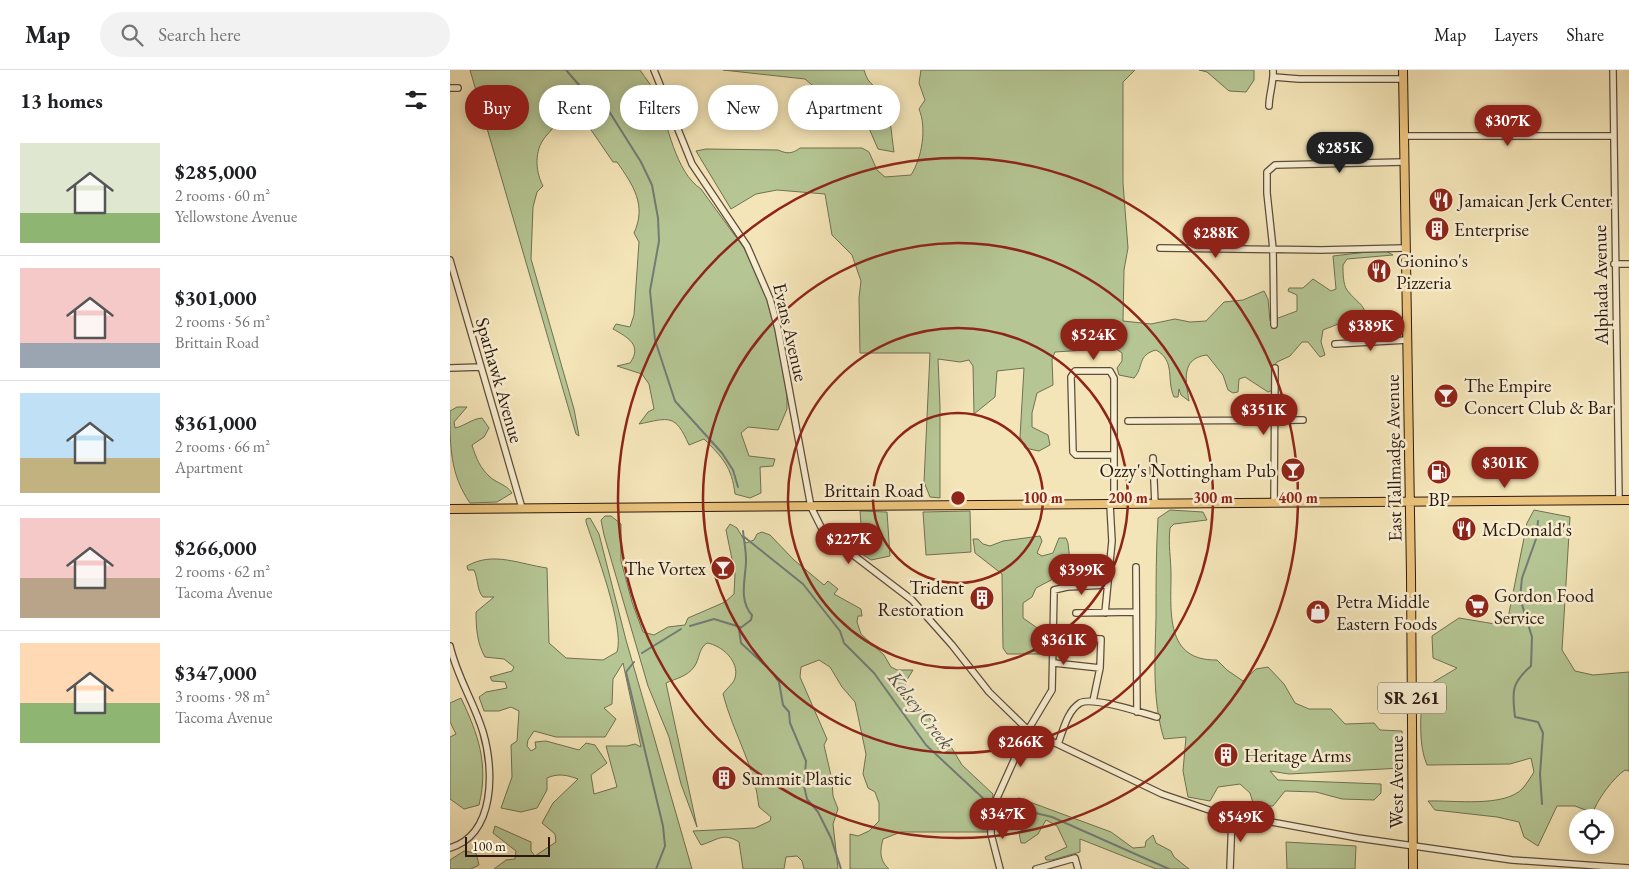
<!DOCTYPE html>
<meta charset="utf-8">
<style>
:root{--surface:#fff;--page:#f2f2f2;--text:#202124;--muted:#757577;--line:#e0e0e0;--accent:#8f2418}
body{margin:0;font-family:"EB Garamond",serif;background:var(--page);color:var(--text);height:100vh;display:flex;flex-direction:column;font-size:19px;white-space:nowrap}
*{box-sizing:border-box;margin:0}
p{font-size:16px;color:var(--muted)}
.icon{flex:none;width:28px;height:28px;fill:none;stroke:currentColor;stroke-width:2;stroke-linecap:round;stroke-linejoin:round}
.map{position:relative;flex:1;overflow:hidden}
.sheet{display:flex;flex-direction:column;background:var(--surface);width:450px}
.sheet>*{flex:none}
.banner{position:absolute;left:15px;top:15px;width:475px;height:45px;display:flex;gap:10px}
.tools{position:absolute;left:1119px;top:739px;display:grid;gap:10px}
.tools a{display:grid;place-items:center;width:45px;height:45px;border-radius:50%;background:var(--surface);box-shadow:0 2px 12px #0003;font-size:25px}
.scale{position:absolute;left:15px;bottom:12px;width:85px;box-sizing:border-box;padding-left:5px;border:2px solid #2b1910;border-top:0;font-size:14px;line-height:18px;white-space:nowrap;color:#2b1910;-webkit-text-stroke:4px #f8eed1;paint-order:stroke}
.price{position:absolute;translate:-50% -42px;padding:0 11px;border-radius:18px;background:var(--accent);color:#fff;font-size:16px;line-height:32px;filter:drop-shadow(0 1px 2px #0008)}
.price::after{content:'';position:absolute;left:50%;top:30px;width:15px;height:11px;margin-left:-8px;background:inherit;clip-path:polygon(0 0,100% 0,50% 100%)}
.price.selected{background:#222;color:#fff}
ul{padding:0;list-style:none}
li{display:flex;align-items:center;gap:15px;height:125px;padding:0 20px}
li+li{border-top:1px solid var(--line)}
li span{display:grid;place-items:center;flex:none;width:140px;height:100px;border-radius:0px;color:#555}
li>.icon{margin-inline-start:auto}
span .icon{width:60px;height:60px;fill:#fffc;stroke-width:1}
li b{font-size:21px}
h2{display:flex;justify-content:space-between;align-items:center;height:60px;padding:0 20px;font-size:21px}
.tag{padding:0 18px;border-radius:22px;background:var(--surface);box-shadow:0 2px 12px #0003;font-size:18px;line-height:45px}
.tag.selected{background:var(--accent);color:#fff}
header{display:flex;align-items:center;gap:30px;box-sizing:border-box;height:70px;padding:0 25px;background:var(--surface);border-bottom:1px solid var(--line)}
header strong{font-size:24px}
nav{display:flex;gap:28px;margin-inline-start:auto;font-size:18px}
.search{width:350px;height:45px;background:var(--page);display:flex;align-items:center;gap:12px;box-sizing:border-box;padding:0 18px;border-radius:28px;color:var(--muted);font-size:19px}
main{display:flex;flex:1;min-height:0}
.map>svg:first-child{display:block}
</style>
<header>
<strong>Map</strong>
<div class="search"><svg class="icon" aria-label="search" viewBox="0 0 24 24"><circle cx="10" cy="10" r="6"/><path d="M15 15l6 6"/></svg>Search here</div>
<nav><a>Map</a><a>Layers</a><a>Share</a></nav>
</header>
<main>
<section class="sheet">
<h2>13 homes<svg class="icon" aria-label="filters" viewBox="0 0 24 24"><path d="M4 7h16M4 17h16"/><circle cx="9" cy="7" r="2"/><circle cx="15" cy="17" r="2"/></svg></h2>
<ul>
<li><span style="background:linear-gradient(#dfe7d0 70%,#8fb573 0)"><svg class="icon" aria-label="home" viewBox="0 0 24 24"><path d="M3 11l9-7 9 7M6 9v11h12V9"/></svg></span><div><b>$285,000</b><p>2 rooms · 60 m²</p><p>Yellowstone Avenue</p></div></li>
<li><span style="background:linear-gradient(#f6c9c9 75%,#9aa5b1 0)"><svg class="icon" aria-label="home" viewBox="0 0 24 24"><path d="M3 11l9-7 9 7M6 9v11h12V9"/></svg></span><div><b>$301,000</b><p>2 rooms · 56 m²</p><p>Brittain Road</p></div></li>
<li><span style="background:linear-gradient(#bfe0f5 65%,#c2b280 0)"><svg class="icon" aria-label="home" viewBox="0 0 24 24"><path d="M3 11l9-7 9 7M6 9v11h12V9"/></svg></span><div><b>$361,000</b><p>2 rooms · 66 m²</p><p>Apartment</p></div></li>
<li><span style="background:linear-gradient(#f6c9c9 60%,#b9a48a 0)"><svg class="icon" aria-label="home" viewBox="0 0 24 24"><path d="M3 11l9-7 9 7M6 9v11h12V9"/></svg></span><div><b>$266,000</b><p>2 rooms · 62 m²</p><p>Tacoma Avenue</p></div></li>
<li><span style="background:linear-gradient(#ffd9b3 60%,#8fb573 0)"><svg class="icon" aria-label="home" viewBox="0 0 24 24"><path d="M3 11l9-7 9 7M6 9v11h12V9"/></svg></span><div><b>$347,000</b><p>3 rooms · 98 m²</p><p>Tacoma Avenue</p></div></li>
</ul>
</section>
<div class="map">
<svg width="1179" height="799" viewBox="0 0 1179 799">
<rect width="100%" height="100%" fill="#f4e5b8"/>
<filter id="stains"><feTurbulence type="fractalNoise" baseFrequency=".004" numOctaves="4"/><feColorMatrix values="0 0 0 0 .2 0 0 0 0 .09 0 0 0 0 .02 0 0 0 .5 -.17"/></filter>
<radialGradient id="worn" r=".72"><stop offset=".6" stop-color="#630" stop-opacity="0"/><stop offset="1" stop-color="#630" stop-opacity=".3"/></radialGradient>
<path fill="#b5c694" stroke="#707052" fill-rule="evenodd" d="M20 0H190C196 9 203 17 207 27 218 54 225 102 251 119L294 178 316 225 327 264 337 325V339L328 360 298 357 291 363 299 386 325 389 323 396 310 397 311 423 300 428 285 424C282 397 272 387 254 369L239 375C225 343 219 348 189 354L198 342 204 339 199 314 192 304 167 296 180 293C193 275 177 267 163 259L166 254 180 257 184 245 189 172 184 163C197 135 183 115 167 92H163L135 51 118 35 112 36C107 42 109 48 106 54 102 60 96 65 93 70 84 84 86 103 93 116L87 122 83 137 81 189 124 339 129 366 126 364Z
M273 0H414C419 17 425 13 431 25 441 41 441 63 444 82L428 79 412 42 406 38 401 49 394 53 380 38 369 21 355 9Z
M471 0H685L673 12V113L678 178 674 200 673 251 701 254 725 249 740 252 756 251 774 232 793 230 814 221 818 229 820 251 847 241V225L838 221 839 218H853L863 209 881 221 886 219 883 186 934 180 943 185 897 189 893 195C893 203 893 214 897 220 910 237 917 232 916 258L909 259 906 247 873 260 871 272 875 285 870 287 858 272H852L840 286 827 292 823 297V320L818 322 795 307 789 309 788 322 783 323 778 320 773 305 757 285C730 288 736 312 739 331L731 325 729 319 728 327H724C716 310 726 291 706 280 687 285 694 297 684 308L669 305 667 298 672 291V283L665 278 605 282 602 289 603 315 587 323 582 343V357L598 365 600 375 589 381 575 378 570 367 574 298 547 301 545 327 524 344 523 296 519 290 510 292 488 289 490 336V428L480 427 474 412 480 283H410L409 228 411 211 402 185 382 165 375 124 327 120 306 124 281 139 246 81 256 79 328 80C337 84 342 84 350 78H412L419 82 427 100 435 107 461 105C472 88 477 58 469 39L475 30 469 13Z
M749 0H804V10L796 22 779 21 757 2Z
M7 337H17L4 352 5 358C15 356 21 349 32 348L39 358 34 367 22 375C26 388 30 398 40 407 48 414 56 414 62 423L47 432 20 433C0 404 0 377 0 341Z
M720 440 753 442 757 450 724 454 720 458C718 474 721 489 721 505 721 542 715 591 767 590L777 600 793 611 806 599 818 597 834 614 845 633 859 639H881L895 654 924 653 930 660 952 661 954 694 952 698 839 704 820 701 828 710 931 714V723L924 730 892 729 866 722 835 721 823 736H804L800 723 790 714 768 717 760 731 738 727 733 701 736 667 714 669C702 630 705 589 706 548 706 514 706 481 708 448Z
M1084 440 1120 447 1112 580 1125 601 1143 605 1179 602V701L1175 700C1164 707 1146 731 1143 743L1125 736H1107L1088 776 1074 767 1069 752 1047 747 985 740 978 731C1003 730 1055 738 1073 718 1077 713 1081 707 1084 702L1081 688 1060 694 977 695C968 674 971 647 972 624L982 613 1007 598 983 588 982 566 1009 548 1045 554 1058 548 1077 453Z
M410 441 437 442 440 486 421 490 388 468 412 467Z
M520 441 521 482 476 485 473 442Z
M155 446H161L171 454V491L182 532 193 562 204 565 218 557 235 555 238 548 275 532 284 524 285 504 276 460 280 454 287 458 296 473 304 470 307 464 312 462 320 465 344 490 374 515 378 511 388 519 384 524 411 539 412 546H408L407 552 411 564 434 585 441 597 447 600H463L455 613 457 619 500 675 512 695 543 724 537 762H451L433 769C430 781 429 790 439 799H400V764L408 766 419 761 429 751V733L425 722 418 718 413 704 416 684 405 632 392 617 380 597 369 590 351 597 350 607 377 669 374 675 382 710 383 726 388 739 383 754 388 799H354L352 791 347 786 336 787 334 799H293L289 772C273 762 268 770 251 775L243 761 305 758 320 751 321 747 309 737C305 696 283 663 273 624 276 619 284 613 285 608 290 591 271 575 257 573 248 579 250 589 244 597 238 606 225 609 216 613L247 757 231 714 219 667 198 616 154 465 151 450Z
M140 448 149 464 176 570 242 799H44L56 790 65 789 66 781 43 763 45 756 81 772V781L85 786 106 772 105 764 92 753 103 733 128 709C117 705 108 703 97 708V720L87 738 71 742 51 738 62 707 61 675 67 671 69 641 61 637 49 641H34L29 627 36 622 57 618 55 612 42 611 40 607 62 601 64 597 54 589 35 587C27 573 26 558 26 542L44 527H33C27 521 28 508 24 500H18L17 496C43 481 69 494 97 498L99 573 116 588 153 590 167 582C175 558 145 479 136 452V449ZM173 593 191 677 185 674 177 676H156L167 717 144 724 141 705 157 693 145 675 136 673 129 680 96 671 85 672 86 678 81 681 77 676 78 670 84 661 106 667H155L166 649 154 638 162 634 163 609Z
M590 466 592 471 587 483 592 486 603 483 609 468H616L618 473 620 491 603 509 586 518 582 527 573 533V548L593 562 590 584H557L553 578 552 504 525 483 523 469H528L533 474 540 476 553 471Z
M11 628C28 664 39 694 29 735L14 739 0 729V667L6 664 0 652V633Z
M569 728 661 762 683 778 695 777 696 771 703 765 706 773 721 781 724 787 739 799H706L630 769V782L602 790H596L595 787 617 777 607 756 596 750 588 764 575 773H571L569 763 580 751 579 747 568 748 559 745 554 748 551 746 554 732Z
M836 772 906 776 905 799H837Z
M14 781 26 783 29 795 21 799H0V790Z"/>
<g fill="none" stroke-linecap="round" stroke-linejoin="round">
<path stroke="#727b76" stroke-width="2" d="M116 0 143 31 157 38 191 92 202 115 208 148 209 171 200 221 205 270 225 331 272 383 283 400 288 417
M1088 451 1086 469 1072 508 1070 528 1082 567 1081 596C1061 613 1062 622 1065 647L1088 652 1093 663 1090 704 1092 734
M293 461C294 471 296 480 296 490 296 508 288 530 302 545L301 550 289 559 291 573 321 601 329 612 333 635 339 642 340 653 356 691 354 716 357 729 368 742 381 768 391 799
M293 466 353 514 390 561 394 573 424 603 476 675 536 731 602 747 719 799
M240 556 264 549 290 557
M192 583 231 559
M184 592 176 602 213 756 215 776 206 799"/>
<defs>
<path id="minor" d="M204 0 242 94 297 176 320 229 328 259 361 437 371 457 381 468 462 530 502 575 539 622 578 660 712 724 762 741 908 768 1062 790 1179 798
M1163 0 1169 430
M824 7 849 9H953
M0 18H8
M819 36C819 24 824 12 823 0
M954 66H1163
M710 178 871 180 955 178
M0 190 72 438
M1164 194H1179
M824 255 823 179 817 123V102L825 95 954 92
M885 274 957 270
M0 298 31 297
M678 351 853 350
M664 385H626L623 382 621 307 625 301H660L664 308V435
M703 388 705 434
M824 433 825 298
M686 497 687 642
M626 543 686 542
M655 543 662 471 660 435
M604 567 651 569 650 598 643 631
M0 576C7 607 24 632 33 662 44 699 46 764 0 778
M604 593 650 598
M608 674C613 661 617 641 630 633 643 626 692 643 707 647
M550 799 541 764V750L547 728 565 688 578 660 602 620 604 520 617 517 657 515
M586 799 625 788 628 799
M780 799 782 746"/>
<path id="major" d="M953 0 961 506 963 799
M0 439 1179 430"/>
</defs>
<use href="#minor" stroke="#5d4c3a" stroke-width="8"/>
<use href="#major" stroke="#2b1910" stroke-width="10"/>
<use href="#minor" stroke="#f8eed1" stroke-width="5.5"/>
<use href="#major" stroke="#eac27c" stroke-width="8"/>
</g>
<g fill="none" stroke="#8f2418" stroke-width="2.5">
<circle cx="508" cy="428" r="85"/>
<circle cx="508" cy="428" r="170"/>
<circle cx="508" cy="428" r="255"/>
<circle cx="508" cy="428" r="340"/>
</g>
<defs>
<symbol id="restaurant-disc" viewBox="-11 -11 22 22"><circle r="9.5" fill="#8f2418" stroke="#f8eed1"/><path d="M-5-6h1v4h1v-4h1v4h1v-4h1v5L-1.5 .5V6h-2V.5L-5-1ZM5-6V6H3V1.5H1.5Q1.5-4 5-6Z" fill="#fff"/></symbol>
<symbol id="building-disc" viewBox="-11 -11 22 22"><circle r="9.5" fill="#8f2418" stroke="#f8eed1"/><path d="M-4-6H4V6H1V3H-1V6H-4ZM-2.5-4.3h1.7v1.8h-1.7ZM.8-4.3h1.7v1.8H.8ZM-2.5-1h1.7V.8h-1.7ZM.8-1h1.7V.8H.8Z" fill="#fff"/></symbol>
<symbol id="bar-disc" viewBox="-11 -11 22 22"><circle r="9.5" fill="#8f2418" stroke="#f8eed1"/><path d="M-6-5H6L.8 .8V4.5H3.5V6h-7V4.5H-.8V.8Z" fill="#fff"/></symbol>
<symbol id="fuel-disc" viewBox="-11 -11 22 22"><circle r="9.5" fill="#8f2418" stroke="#f8eed1"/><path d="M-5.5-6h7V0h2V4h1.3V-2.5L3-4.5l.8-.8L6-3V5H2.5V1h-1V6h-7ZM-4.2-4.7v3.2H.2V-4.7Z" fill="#fff"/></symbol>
<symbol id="supermarket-disc" viewBox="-11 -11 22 22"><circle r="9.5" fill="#8f2418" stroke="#f8eed1"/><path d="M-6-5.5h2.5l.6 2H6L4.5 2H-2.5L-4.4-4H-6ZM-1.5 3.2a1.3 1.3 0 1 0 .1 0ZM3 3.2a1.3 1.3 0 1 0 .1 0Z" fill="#fff"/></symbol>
<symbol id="shop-disc" viewBox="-11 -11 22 22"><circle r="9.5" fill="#8f2418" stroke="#f8eed1"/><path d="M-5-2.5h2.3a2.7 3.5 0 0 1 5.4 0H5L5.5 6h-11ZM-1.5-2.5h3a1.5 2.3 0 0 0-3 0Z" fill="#fff"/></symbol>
</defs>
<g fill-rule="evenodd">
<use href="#restaurant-disc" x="977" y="116" width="28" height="28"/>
<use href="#building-disc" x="973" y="145" width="28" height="28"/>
<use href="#restaurant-disc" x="915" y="187" width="28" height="28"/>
<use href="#bar-disc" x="982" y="312" width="28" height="28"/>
<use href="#bar-disc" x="829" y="386" width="28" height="28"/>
<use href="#fuel-disc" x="975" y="388" width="28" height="28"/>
<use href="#restaurant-disc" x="1000" y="445" width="28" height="28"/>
<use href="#bar-disc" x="259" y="484" width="28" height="28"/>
<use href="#building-disc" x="518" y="514" width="28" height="28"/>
<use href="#supermarket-disc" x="1013" y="522" width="28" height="28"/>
<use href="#shop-disc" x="854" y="528" width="28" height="28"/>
<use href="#building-disc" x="762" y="671" width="28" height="28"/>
<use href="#building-disc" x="260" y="694" width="28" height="28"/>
</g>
<g text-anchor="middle" stroke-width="5" stroke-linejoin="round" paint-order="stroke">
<rect fill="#f8eed1" stroke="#68594a" stroke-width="1" x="928" y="612.5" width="68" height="31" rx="4"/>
<g font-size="18" font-weight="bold" fill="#2b1910">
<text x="962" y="634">SR 261</text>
</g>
<g font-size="19" fill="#2b1910" stroke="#f8eed1" text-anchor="start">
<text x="1008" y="137">Jamaican Jerk Center</text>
<text x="1004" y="166">Enterprise</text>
<text x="946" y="197">Gionino's<tspan x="946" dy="22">Pizzeria</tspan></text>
<text x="1014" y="322">The Empire<tspan x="1014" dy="22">Concert Club &amp; Bar</tspan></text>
<text x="826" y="407" text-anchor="end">Ozzy's Nottingham Pub</text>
<text x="989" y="436" text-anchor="middle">BP</text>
<text x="1032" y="466">McDonald's</text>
<text x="256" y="505" text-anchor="end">The Vortex</text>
<text x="514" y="524" text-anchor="end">Trident<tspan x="514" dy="22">Restoration</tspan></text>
<text x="1044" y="532">Gordon Food<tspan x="1044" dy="22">Service</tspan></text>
<text x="886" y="538">Petra Middle<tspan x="886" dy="22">Eastern Foods</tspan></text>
<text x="794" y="692">Heritage Arms</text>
<text x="292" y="715">Summit Plastic</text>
</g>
<g font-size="19" fill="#2b1910" stroke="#f8eed1">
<text transform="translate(1150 215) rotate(-91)" y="7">Alphada Avenue</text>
<text transform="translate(341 262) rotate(77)" y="7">Evans Avenue</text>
<text transform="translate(50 310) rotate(74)" y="7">Sparhawk Avenue</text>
<text transform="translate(943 388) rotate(-91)" y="7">East Tallmadge Avenue</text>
<text x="424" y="427">Brittain Road</text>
<text transform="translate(946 712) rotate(-90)" y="7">West Avenue</text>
</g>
<g font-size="20" font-style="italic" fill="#54524c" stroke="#f8eed1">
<text transform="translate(471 640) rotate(52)" y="7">Kelsey Creek</text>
</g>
</g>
<circle cx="508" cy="428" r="8" fill="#8f2418" stroke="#f8eed1" stroke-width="2.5"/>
<g font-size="15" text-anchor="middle" font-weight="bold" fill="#8f2418" stroke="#f8eed1" stroke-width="5" stroke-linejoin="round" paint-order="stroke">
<text x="593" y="433">100 m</text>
<text x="678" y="433">200 m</text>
<text x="763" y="433">300 m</text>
<text x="848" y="433">400 m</text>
</g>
<rect width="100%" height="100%" filter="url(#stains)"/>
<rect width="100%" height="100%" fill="url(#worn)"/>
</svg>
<div class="tools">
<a><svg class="icon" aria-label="locate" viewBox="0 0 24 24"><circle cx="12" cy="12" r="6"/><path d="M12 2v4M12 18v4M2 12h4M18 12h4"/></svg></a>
</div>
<div class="scale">100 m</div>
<b class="price" style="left:1058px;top:77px">$307K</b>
<b class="price selected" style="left:890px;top:104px">$285K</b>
<b class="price" style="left:766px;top:189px">$288K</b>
<b class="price" style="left:921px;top:282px">$389K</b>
<b class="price" style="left:644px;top:291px">$524K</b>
<b class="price" style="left:814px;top:366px">$351K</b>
<b class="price" style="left:1055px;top:419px">$301K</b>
<b class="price" style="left:399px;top:495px">$227K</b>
<b class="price" style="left:632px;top:526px">$399K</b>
<b class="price" style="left:614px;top:596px">$361K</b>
<b class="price" style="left:571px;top:698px">$266K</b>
<b class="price" style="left:553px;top:770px">$347K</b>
<b class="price" style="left:791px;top:773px">$549K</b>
<div class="banner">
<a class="tag selected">Buy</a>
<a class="tag">Rent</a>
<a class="tag">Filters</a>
<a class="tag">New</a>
<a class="tag">Apartment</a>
</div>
</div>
</main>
